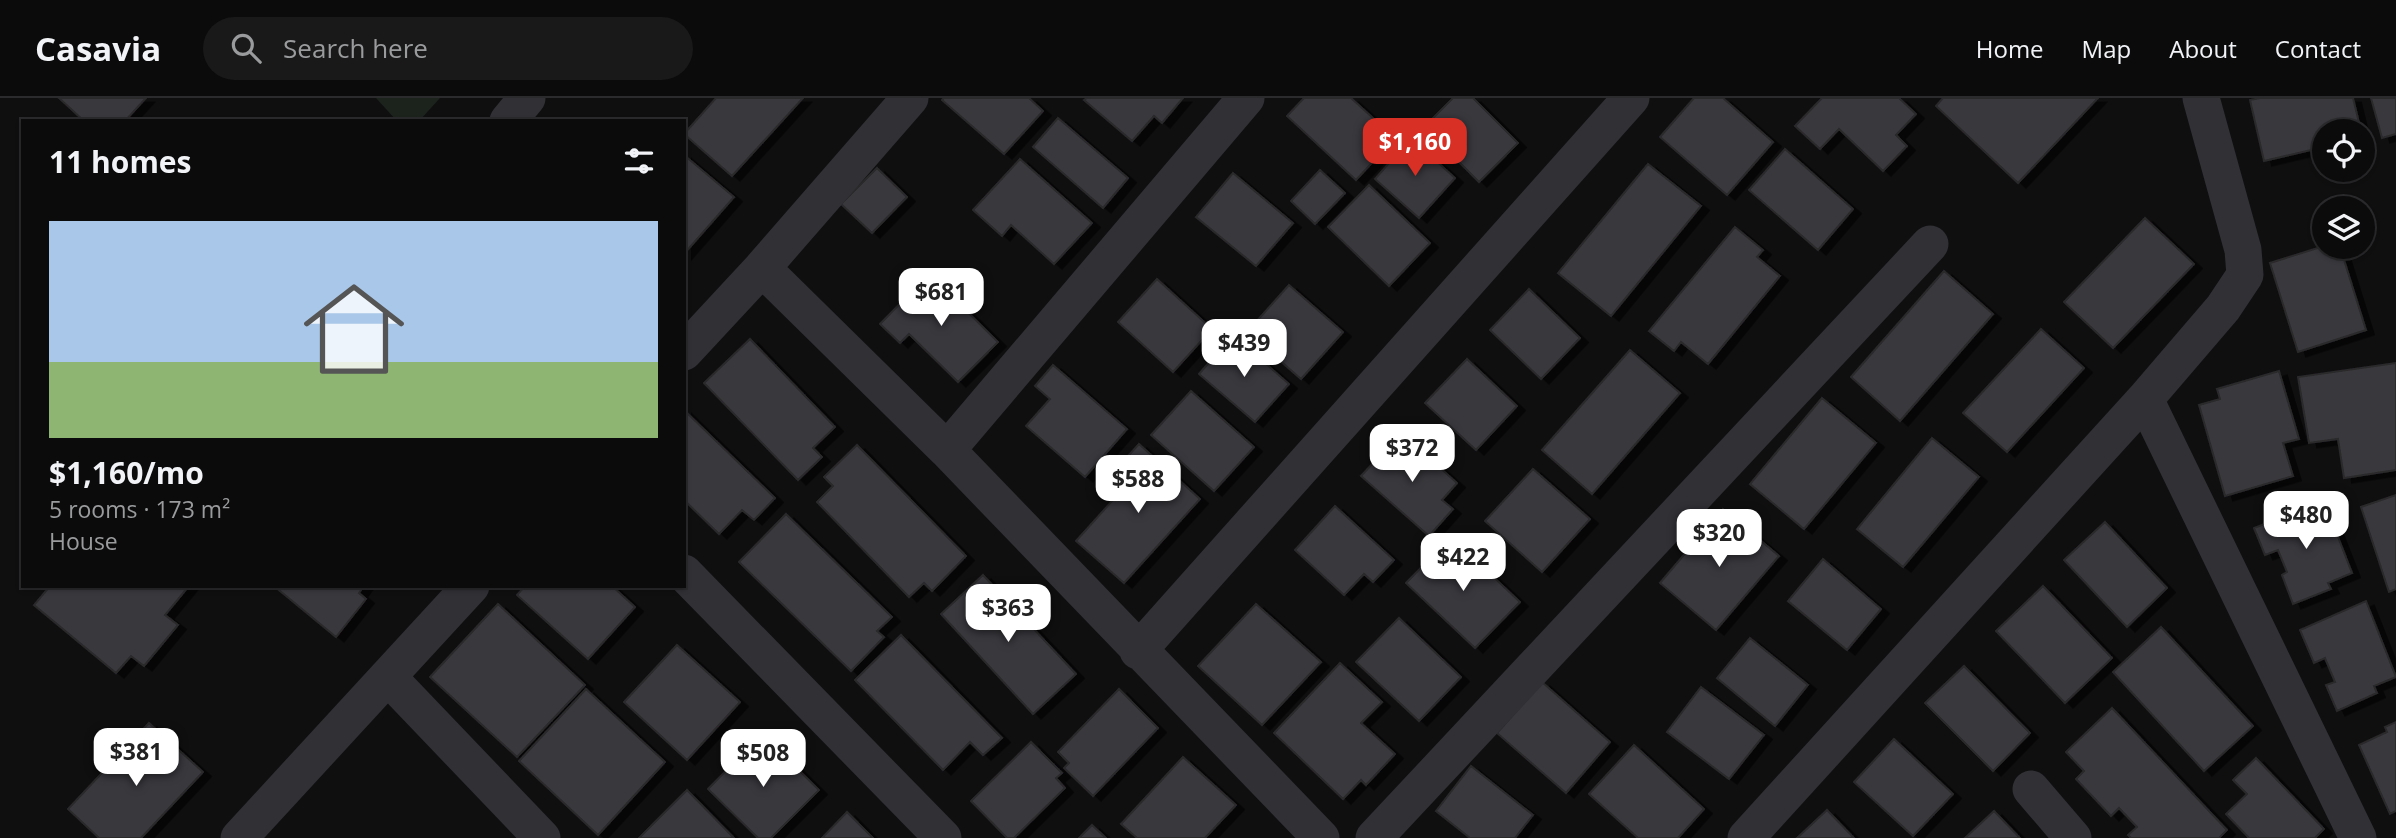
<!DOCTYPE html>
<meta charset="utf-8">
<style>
:root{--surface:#0b0b0c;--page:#19191a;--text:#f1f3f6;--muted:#9a9b9d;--line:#2b2b2d;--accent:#d93025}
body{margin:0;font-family:"Open Sans",sans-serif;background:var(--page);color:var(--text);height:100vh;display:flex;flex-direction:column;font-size:26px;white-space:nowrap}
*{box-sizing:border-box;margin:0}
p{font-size:23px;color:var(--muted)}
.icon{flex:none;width:38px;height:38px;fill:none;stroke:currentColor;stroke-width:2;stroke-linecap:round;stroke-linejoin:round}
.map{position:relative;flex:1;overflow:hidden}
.details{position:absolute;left:21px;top:21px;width:665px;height:469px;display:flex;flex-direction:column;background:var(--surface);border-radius:0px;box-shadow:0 2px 5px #0004,0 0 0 2px var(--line)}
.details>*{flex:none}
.fabs{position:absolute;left:2312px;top:21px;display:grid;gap:14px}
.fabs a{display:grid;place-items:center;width:63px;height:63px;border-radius:50%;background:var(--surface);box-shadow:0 2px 5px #0004,0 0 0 2px var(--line);font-size:35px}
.price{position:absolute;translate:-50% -60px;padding:0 16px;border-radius:14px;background:#fff;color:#222;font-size:23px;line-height:46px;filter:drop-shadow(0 2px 4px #0008)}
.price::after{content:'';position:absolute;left:50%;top:42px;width:21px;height:16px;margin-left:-10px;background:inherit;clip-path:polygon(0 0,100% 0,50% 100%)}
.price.selected{background:var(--accent);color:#fff}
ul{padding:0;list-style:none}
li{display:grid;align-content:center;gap:14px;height:371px;padding:0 28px}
li span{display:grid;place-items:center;height:217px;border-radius:0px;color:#555}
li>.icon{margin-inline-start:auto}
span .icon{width:126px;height:126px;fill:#fffc;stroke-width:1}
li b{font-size:30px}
h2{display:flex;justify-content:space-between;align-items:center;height:84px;padding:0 28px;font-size:30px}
header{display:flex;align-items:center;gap:42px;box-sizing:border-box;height:98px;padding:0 35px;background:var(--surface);border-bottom:2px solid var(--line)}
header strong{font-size:33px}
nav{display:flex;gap:38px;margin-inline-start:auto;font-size:24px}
.search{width:490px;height:63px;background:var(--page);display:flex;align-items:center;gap:18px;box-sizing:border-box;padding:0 24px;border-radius:38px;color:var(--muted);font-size:26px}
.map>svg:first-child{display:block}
</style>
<header>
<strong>Casavia</strong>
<div class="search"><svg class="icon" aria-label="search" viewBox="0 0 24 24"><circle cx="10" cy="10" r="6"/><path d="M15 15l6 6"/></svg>Search here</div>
<nav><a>Home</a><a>Map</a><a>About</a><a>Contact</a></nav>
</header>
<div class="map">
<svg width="2396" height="740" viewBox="0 0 2396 740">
<defs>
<filter id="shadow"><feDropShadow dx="8" dy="4.5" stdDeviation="0" flood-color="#0009"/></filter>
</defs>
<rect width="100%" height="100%" fill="#0f0f10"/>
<path fill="#1c231d" d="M376 0H440L419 23H397Z"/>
<path fill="#39393d" stroke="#2a292c" stroke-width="2" filter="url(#shadow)" d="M59 0H146L125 23H84Z
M716 0H803L732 78 684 36Z
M944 0H1029L1043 13 1004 56 942 2Z
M1087 0H1183L1162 25 1154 18 1132 43 1084 2Z
M1304 0H1351L1395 40 1356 82 1287 18Z
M1453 0H1473L1518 45 1479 84 1424 29Z
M1694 0H1723L1773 44 1727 97 1660 39Z
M1822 0H1899L1916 16 1896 37 1907 48 1883 73 1839 31 1820 51 1795 28Z
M1943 0H2098L2018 85 1936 8Z
M2260 0H2353L2361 33H2324V49L2264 63 2250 2Z
M2371 0H2396V36L2382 40Z
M1058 20 1128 80 1103 110 1033 49Z
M1411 40 1455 80 1419 120 1375 81Z
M1785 51 1853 111 1818 152 1749 92Z
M684 57 734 99 684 156Z
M1020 61 1092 125 1054 166 1011 127 1002 138 973 112Z
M1648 66 1701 108 1611 218 1558 175Z
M877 70 907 99 872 135 841 106Z
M1320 72 1345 95 1315 126 1291 103Z
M1233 75 1293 125 1256 168 1196 119Z
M1369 87 1430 145 1389 188 1328 129Z
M2145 120 2194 166 2113 250 2064 204Z
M1735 129 1763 152 1757 159 1780 178 1708 266 1681 244 1674 253 1649 233Z
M2324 148 2340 149 2366 232 2298 254 2270 165Z
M1944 173 1993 216 1900 323 1851 279Z
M929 176 998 244 958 284 909 236 900 245 880 226Z
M1157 181 1212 231 1173 274 1118 224Z
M1289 187 1343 234 1301 281 1247 234Z
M1529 191 1580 240 1541 281 1490 232Z
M2041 231 2084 270 2007 354 1963 315Z
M1233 237 1289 286 1255 324 1199 276Z
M750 241 835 329 813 350 822 359 798 382 704 285Z
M1630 252 1680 295 1592 396 1542 352Z
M1467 261 1517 308 1476 352 1425 305Z
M2396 265V372L2344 380 2338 341 2309 345 2298 279Z
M1053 267 1127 331 1085 379 1026 328 1050 301 1035 288Z
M2279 273 2299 341 2283 345 2293 378 2225 398 2199 307 2220 301 2217 291Z
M1191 293 1254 349 1214 393 1151 337Z
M1822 300 1876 345 1804 431 1750 386Z
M684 312 775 400 754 422 742 412 719 436 684 402Z
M1401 335 1457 385 1442 402 1453 411 1429 438 1361 378Z
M1932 340 1979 379 1903 469 1857 431Z
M1139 346 1200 401 1124 485 1076 443 1131 382 1118 369Z
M857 347 966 458 932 493 924 485 909 499 817 404 833 388 824 379Z
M1533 371 1590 421 1542 474 1485 423Z
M2396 397V491L2389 494 2361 409Z
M2324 403 2352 475 2328 485 2331 491 2293 506 2282 477 2287 474 2278 452 2265 457 2254 430Z
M1335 408 1394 462 1373 484 1364 476 1344 497 1295 452Z
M1723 411 1779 458 1716 532 1660 485Z
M786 416 892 519 877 533 884 539 851 573 739 464Z
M2105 424 2167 490 2127 529 2064 462Z
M1451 439 1520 504 1475 550 1406 485Z
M1823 461 1881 511 1847 552 1788 503Z
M983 477 1076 576 1033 616 941 516Z
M50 488H189L165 517 178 527 144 568 131 558 116 575 34 507Z
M274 488H364L359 495 366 501 336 539Z
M525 488H612L635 509 588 561 517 497Z
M2043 488 2112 560 2065 605 1996 533Z
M2366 503 2396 579 2374 588 2377 595 2337 613 2326 587 2335 584 2325 560 2314 565 2300 532Z
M498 506 585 587 517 659 430 579Z
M1256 506 1321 564 1262 627 1198 568Z
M1399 520 1461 579 1419 623 1356 564Z
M2161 529 2253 628 2204 673 2113 574Z
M901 537 1002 640 983 657 970 644 943 672 855 582Z
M1750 540 1808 587 1775 628 1717 580Z
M677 547 740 604 687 662 624 604Z
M1340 565 1382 604 1361 625 1395 656 1366 687 1361 682 1343 701 1274 635Z
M1964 568 2030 635 1993 673 1925 605Z
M1542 584 1610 644 1566 695 1497 635Z
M1701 589 1764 637 1729 681 1667 634Z
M586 591 665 664 598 737 519 663Z
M1119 591 1158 630 1093 698 1064 670 1069 665 1058 654Z
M2112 610 2227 732 2219 740H2131L2128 737 2137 729 2119 710 2111 718 2076 681 2084 673 2066 654Z
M2396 624V713L2390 716 2359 647 2387 634 2385 629Z
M149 625 203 674 141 740H99L68 711Z
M762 636 819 692 771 740H758L708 691Z
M1894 641 1953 696 1913 738 1854 684Z
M1031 644 1062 675 1056 680 1065 690 1014 740H1007L971 703Z
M1634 647 1704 711 1678 740H1638L1589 696Z
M1183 659 1236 707 1205 740H1137L1121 726Z
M2256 660 2324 731 2315 740H2249L2226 716 2247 696 2233 682Z
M1471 668 1533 717 1515 740H1470L1436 713Z
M687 692 734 740H639Z
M1827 712 1854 740H1797Z
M1994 713 2020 740H1965Z
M847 714 873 740H822Z
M1092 727 1106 740H1079Z"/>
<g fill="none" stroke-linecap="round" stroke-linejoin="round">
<path stroke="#303035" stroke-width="37" d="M508 23 527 0
M762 170 947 352 1321 740
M684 254 762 170 910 0
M2145 301 2358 740
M947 352 1246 0
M684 475 943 740
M1138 553 1631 0
M389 580 542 740
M2031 691 2073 740
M239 740 471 488
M1374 740 1930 146
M1746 740 2145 301 2223 210 2245 177 2243 152 2201 0"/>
</g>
</svg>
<div class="fabs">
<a><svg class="icon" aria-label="locate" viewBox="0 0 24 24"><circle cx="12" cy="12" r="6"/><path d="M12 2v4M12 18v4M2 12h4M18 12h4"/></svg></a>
<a><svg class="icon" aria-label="layers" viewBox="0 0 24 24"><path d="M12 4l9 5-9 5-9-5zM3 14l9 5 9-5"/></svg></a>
</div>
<b class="price selected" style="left:1415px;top:80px">$1,160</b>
<b class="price" style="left:941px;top:230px">$681</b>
<b class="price" style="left:1244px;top:281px">$439</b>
<b class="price" style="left:1412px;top:386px">$372</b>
<b class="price" style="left:1138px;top:417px">$588</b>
<b class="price" style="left:2306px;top:453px">$480</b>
<b class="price" style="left:1719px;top:471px">$320</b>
<b class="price" style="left:1463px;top:495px">$422</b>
<b class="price" style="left:1008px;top:546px">$363</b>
<b class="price" style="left:136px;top:690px">$381</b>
<b class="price" style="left:763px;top:691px">$508</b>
<section class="details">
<h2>11 homes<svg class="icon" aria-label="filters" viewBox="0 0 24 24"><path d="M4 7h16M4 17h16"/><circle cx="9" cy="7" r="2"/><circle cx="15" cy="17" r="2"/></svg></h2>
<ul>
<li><span style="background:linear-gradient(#a9c7e8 65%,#8fb573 0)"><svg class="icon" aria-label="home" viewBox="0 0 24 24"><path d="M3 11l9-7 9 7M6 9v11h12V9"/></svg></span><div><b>$1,160/mo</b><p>5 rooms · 173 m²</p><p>House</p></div></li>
</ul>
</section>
</div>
